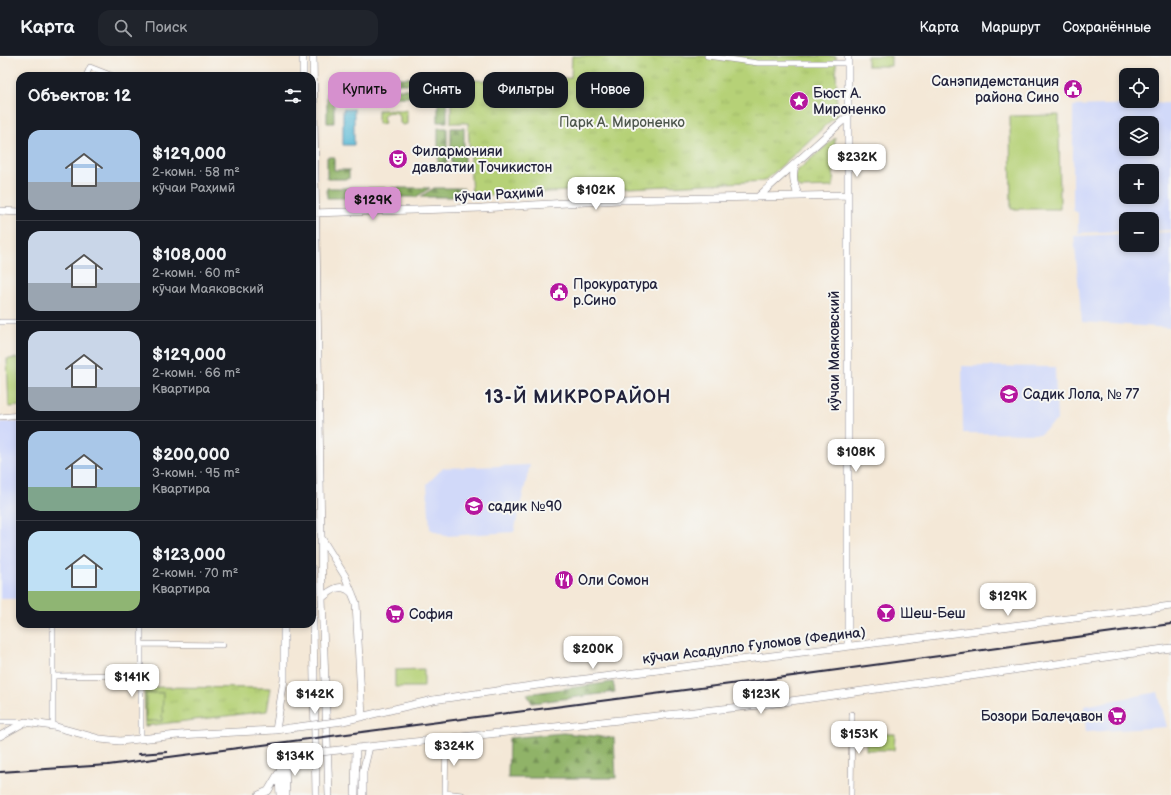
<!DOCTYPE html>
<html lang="ru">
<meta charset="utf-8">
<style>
:root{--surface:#171b24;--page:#20242c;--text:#f1f3f6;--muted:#9ea1a6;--line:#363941;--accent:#d690ce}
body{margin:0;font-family:"Balsamiq Sans",sans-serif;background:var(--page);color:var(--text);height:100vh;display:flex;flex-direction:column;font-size:15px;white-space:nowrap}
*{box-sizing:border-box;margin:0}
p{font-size:13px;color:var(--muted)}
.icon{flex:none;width:22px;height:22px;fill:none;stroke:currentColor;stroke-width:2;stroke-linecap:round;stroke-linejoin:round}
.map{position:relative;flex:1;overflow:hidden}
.side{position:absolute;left:16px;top:16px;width:300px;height:556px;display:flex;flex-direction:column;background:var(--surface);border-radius:12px;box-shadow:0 2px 6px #0003}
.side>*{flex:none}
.top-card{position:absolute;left:328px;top:16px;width:380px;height:36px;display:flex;gap:8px}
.fabs{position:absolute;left:1119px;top:12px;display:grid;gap:8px}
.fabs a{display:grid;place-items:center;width:40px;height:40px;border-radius:8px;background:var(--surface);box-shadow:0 2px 6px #0003;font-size:20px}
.price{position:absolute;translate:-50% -34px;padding:0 9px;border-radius:8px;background:#fff;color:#222;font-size:13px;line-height:26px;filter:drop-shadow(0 1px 2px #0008)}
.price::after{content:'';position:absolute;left:50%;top:24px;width:12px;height:9px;margin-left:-6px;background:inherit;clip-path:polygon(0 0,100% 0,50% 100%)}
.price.current{background:var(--accent);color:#111}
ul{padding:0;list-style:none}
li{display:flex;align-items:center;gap:12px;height:100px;padding:0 12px}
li+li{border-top:1px solid var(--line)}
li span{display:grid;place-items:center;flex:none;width:112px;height:80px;border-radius:12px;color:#555}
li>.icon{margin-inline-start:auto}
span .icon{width:48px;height:48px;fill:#fffc;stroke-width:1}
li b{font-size:17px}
h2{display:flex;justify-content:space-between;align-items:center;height:48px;padding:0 12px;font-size:17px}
.chip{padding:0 14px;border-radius:12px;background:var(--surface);box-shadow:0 2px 6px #0003;font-size:14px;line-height:36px}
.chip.current{background:var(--accent);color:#111}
header{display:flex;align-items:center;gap:24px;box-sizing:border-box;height:56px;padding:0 20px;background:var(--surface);border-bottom:1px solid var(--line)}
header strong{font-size:19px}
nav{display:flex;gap:22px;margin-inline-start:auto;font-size:14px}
.search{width:280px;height:36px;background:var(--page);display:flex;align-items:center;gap:10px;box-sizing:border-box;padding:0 14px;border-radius:12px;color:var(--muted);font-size:15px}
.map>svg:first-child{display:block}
</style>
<header>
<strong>Карта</strong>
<div class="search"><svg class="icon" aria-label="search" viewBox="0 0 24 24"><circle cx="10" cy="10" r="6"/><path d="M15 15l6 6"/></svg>Поиск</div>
<nav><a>Карта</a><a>Маршрут</a><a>Сохранённые</a></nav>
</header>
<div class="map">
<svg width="1171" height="739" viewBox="0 0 1171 739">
<defs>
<pattern id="grass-tufts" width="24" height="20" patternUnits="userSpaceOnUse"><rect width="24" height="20" fill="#b6d177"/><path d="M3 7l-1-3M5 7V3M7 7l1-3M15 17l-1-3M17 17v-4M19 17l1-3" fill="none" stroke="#9cb368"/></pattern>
<pattern id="forest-firs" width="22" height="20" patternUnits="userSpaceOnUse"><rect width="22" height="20" fill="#90b368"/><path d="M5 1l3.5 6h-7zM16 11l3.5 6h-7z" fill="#759157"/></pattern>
</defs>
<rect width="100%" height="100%" fill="#f6f6f2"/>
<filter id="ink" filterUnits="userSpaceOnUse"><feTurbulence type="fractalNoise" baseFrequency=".025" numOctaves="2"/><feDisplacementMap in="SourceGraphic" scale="8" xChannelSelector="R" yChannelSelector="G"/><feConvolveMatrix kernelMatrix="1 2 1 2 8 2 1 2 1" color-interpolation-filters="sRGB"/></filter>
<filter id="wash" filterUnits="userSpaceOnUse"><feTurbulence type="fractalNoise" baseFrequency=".012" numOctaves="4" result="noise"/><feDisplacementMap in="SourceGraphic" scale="16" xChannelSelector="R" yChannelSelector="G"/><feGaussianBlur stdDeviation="0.9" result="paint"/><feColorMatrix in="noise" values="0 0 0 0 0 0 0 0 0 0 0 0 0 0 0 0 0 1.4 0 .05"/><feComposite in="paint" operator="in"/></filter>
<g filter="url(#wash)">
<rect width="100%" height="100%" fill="#f4e8d7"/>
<path fill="#d1d9f9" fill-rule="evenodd" d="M1171 47V174L1152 175V163H1126V175L1078 177V157L1073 154V50ZM1126 67H1152V93H1126ZM1126 115H1152V141H1126Z
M1171 176V272L1082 266 1074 180 1126 178V189H1152V177Z
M962 310 1055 311 1057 364 1040 378 963 377Z
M0 366H20V543H0Z
M530 409 514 476 445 480 430 473 427 428 443 412Z
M1158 636 1167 671 1086 676 1084 650Z"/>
<path fill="url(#grass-tufts)" stroke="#6c7a59" d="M572 0H836L837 59 765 125 472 140 468 67H451V25L571 22Z
M378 54H407V68L403 69 400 67V61L397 57C391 56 387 55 383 60L385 67 378 68Z
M835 82 833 131 800 132 795 128V120L798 114Z
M144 631 271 632 267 655 145 670Z"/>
<path fill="url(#forest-firs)" stroke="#596a52" d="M374 22H418V28H374Z
M327 33H350V41H334V67H327Z
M374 33H418V41H374Z
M422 33H447V66H438V41H422Z
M438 72H447V107H438Z
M451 72H464V107H451Z
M327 101H334V114H349V123H327Z
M327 132H385V142H327Z
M392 132H430L416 141H392Z
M434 132H464V141H420Z
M613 626 615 636 532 647 527 638Z
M563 677 614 682 616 722H508L509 682Z"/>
<path fill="#b6d177" stroke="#6c7a59" d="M867 0H891V10H867Z
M1059 59 1060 153H1011L1010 60Z
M20 302V350L9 351 7 303Z
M424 613V631H395V614Z
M146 637H163L162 665H146Z
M866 678H895L894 694H866Z"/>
<path fill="#55b7d4" stroke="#3c6c88" d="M343 53H354V89H343Z"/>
</g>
<g filter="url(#ink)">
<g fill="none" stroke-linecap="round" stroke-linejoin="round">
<defs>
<path id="street" d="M707 0 758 7H848
M86 20 90 11 113 20
M0 266H20
M0 361 20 359
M53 568V670
M141 588 223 589
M141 619V683
M53 620 141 619V568
M0 666H24
M445 737 462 739
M445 739 446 683
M851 739 852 658"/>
<path id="secondary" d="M303 0V20
M313 0 322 542 329 739
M848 0V590
M795 109C792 120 794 128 798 139
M759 140 848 60
M0 155 20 156
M312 157 482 152 619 144 847 139
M322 483 345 520 356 547 362 661
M312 513 316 739
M322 542C331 534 341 526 352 537
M343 665 433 644 538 629 1171 550
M276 674 284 624V568
M0 680 25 666 53 670 100 683 120 685 178 679 276 674 290 672
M348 693 769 648 1171 592
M285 704 286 739
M259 739 268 735 278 718
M280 739C279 720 276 710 294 699
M355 739 356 693
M363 739V716L369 691"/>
</defs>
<use href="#street" stroke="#8b8589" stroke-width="6"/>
<use href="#secondary" stroke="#8b8589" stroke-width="8"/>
<use href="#street" stroke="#fff" stroke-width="5"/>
<use href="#secondary" stroke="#fff" stroke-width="7"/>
<path stroke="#22223b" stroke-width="2" d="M139 698 167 696
M0 716 108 709 808 618 1171 568"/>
<defs>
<path id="secondary-bridge" d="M290 672 343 665
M294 699 348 693"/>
</defs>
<use href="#secondary-bridge" stroke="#8b8589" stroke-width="8" stroke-linecap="butt"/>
<use href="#secondary-bridge" stroke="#fff" stroke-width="7"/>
</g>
</g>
<defs>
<symbol id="civic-disc" viewBox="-11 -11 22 22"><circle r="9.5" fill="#b5179e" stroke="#f6f6f2"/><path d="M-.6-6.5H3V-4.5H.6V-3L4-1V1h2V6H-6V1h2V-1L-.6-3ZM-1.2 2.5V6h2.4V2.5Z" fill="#fff"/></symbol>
<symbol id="sight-disc" viewBox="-11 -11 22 22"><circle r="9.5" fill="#b5179e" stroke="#f6f6f2"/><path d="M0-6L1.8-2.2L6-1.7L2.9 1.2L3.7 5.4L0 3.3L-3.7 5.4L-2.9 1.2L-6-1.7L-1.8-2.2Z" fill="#fff"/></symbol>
<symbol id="theatre-disc" viewBox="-11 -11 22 22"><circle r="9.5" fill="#b5179e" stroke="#f6f6f2"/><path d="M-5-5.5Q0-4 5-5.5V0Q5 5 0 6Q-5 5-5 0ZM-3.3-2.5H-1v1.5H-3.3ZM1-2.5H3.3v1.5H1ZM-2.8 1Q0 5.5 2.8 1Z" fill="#fff"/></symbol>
<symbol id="school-disc" viewBox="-11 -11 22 22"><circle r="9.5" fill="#b5179e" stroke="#f6f6f2"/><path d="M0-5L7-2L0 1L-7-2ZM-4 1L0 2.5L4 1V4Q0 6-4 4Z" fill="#fff"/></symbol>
<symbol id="restaurant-disc" viewBox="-11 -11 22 22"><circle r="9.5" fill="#b5179e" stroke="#f6f6f2"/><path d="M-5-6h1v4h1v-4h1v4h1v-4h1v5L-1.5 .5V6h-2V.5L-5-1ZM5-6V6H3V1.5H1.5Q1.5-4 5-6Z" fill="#fff"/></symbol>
<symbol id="bar-disc" viewBox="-11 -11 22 22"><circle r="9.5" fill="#b5179e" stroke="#f6f6f2"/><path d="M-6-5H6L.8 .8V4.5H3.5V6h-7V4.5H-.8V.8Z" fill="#fff"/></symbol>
<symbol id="supermarket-disc" viewBox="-11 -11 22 22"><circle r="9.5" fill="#b5179e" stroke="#f6f6f2"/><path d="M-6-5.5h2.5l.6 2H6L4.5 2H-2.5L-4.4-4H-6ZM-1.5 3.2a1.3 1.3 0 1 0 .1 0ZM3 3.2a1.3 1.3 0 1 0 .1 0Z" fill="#fff"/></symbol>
</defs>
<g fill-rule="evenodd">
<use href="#civic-disc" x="1062" y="22" width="22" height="22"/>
<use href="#sight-disc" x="788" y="34" width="22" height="22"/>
<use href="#theatre-disc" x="387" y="92" width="22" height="22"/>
<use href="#civic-disc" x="548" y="225" width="22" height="22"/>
<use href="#school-disc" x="998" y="327" width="22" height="22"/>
<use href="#school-disc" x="463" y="439" width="22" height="22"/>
<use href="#restaurant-disc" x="553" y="513" width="22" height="22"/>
<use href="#bar-disc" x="875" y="546" width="22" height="22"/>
<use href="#supermarket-disc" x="384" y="547" width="22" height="22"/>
<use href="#supermarket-disc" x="1106" y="649" width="22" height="22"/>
</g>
<g text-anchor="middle" stroke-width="4" stroke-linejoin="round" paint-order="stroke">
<g font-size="14" fill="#22223b" stroke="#f6f6f2" text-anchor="start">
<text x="1059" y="30" text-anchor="end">Санэпидемстанция<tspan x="1059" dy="16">района Сино</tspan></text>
<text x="813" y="42">Бюст А.<tspan x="813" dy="16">Мироненко</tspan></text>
<text x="412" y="100">Филармонияи<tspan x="412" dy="16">давлатии Точикистон</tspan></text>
<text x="573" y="233">Прокуратура<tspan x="573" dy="16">р.Сино</tspan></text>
<text x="1023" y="343">Садик Лола, № 77</text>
<text x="488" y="455">садик №90</text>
<text x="578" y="529">Оли Сомон</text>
<text x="900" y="562">Шеш-Беш</text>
<text x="409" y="563">София</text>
<text x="1103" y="665" text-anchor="end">Бозори Балеҷавон</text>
</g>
<g font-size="14" fill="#4e574d" stroke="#f6f6f2">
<text x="622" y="71">Парк А. Мироненко</text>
</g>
<g font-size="14" fill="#22223b" stroke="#f6f6f2">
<text transform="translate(499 138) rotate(-3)" y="5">кӯчаи Раҳимӣ</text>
<text transform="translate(834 295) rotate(-90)" y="5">кӯчаи Маяковский</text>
<text transform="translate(754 589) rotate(-7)" y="5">кӯчаи Асадулло Ғуломов (Федина)</text>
</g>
<g font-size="18" font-weight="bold" letter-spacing="1" fill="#22223b" stroke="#f6f6f2">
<text x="578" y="347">13-Й МИКРОРАЙОН</text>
</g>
</g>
</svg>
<div class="fabs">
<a><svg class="icon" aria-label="locate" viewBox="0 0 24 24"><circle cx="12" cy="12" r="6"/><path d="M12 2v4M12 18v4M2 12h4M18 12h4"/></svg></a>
<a><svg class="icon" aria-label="layers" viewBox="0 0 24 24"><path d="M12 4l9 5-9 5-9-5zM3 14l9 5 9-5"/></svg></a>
<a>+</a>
<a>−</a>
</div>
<b class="price" style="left:857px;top:122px">$232K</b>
<b class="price" style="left:596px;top:155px">$102K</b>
<b class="price current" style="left:373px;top:165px">$129K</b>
<b class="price" style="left:856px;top:417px">$108K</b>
<b class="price" style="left:1008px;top:561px">$129K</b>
<b class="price" style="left:593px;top:614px">$200K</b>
<b class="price" style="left:132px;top:642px">$141K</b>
<b class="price" style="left:315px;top:659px">$142K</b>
<b class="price" style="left:761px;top:659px">$123K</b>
<b class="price" style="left:859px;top:699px">$153K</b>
<b class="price" style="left:454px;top:711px">$324K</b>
<b class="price" style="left:295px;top:721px">$134K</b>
<div class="top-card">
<a class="chip current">Купить</a>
<a class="chip">Снять</a>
<a class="chip">Фильтры</a>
<a class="chip">Новое</a>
</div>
<section class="side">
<h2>Объектов: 12<svg class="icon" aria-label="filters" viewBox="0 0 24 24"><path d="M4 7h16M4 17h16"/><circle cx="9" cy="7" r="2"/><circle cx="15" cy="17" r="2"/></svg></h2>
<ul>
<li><span style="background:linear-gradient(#a9c7e8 65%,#9aa5b1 0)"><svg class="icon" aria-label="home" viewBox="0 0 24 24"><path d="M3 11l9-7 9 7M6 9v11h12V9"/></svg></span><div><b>$129,000</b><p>2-комн. · 58 m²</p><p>кӯчаи Раҳимӣ</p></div></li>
<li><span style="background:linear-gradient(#c9d6e8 65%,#9aa5b1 0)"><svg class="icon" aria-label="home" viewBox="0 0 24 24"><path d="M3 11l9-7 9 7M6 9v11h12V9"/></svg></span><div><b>$108,000</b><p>2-комн. · 60 m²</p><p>кӯчаи Маяковский</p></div></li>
<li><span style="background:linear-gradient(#c9d6e8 70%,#9aa5b1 0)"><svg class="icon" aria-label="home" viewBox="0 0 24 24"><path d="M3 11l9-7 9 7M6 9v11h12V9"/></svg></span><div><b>$129,000</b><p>2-комн. · 66 m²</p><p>Квартира</p></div></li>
<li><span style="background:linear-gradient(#a9c7e8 70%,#7fa58c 0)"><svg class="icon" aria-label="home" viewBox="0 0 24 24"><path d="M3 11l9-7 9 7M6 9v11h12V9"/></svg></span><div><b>$200,000</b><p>3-комн. · 95 m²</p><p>Квартира</p></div></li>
<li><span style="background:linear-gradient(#bfe0f5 75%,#8fb573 0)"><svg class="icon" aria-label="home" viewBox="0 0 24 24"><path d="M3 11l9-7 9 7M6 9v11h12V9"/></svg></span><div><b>$123,000</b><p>2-комн. · 70 m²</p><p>Квартира</p></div></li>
</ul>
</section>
</div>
